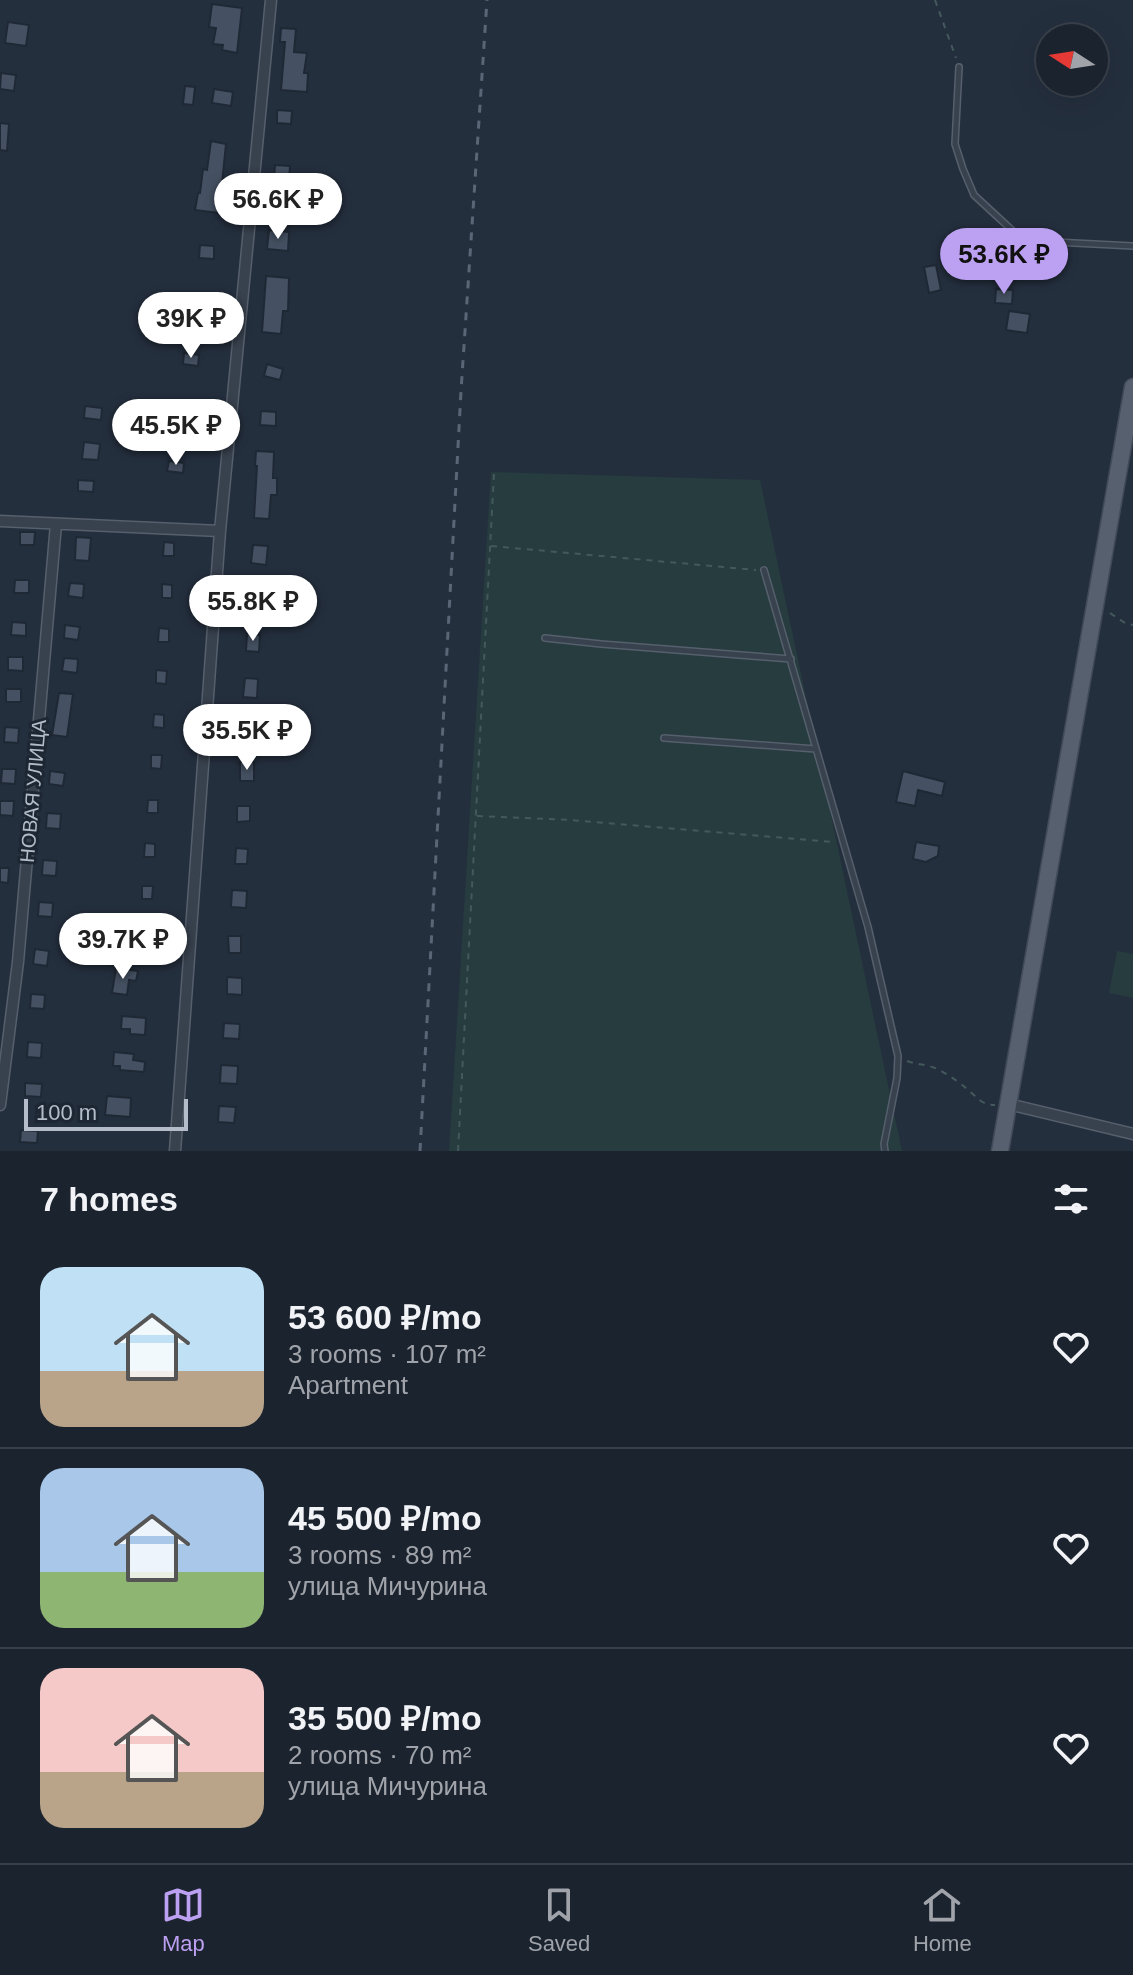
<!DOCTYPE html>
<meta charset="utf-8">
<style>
:root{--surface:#1b232e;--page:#242b36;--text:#f1f3f6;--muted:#a0a4aa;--line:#39404a;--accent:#bca0f2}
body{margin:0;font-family:Helvetica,sans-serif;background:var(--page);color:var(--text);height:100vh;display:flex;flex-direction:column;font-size:30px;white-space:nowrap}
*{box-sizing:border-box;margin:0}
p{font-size:26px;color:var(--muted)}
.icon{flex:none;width:44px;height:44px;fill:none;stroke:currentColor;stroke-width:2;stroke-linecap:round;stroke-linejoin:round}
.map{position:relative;height:1151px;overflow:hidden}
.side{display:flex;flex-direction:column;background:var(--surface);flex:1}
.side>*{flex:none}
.needle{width:52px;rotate:282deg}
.controls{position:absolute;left:1036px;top:24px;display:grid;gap:16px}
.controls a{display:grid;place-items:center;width:72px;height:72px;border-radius:50%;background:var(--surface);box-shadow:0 8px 32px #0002,0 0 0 2px var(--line);font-size:40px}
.scale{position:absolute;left:24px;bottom:20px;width:164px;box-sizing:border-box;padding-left:8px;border:4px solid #b4bcc9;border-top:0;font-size:22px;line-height:28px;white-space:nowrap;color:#b4bcc9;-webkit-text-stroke:6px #1d2633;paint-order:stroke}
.price{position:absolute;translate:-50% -68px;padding:0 18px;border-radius:28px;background:#fff;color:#222;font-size:26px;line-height:52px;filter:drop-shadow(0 2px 4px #0008)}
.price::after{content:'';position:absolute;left:50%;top:48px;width:24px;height:18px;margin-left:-12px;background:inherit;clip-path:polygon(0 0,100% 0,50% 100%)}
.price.on{background:var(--accent);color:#111}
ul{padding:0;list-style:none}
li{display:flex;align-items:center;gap:24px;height:200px;padding:0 40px}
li+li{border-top:2px solid var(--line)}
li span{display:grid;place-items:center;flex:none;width:224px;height:160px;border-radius:24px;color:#555}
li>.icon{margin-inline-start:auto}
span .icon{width:96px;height:96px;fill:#fffc;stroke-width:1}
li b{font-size:34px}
h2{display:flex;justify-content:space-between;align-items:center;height:96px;padding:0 40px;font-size:34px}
.tabs{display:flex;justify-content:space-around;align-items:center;height:112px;border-top:2px solid var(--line);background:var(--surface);font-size:22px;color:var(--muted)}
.tabs a{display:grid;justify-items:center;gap:4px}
.tabs .on{color:var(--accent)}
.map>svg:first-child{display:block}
</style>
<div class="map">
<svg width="1133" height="1151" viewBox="0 0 1133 1151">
<rect width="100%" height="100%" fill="#242f3e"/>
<path fill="#263c3f" d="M491 472 760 480 902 1151H449Z
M1117 951 1133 954V998L1109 993Z"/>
<path fill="#455162" stroke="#1f2835" stroke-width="2" d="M212 4 242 8 237 53 222 50 223 45 213 44 216 28 209 27Z
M8 22 29 25 26 46 5 43Z
M281 28 296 29 294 52 307 53 304 73H308L307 92 281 90 285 42H280Z
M1 73 16 75 14 91 0 89Z
M185 86 195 87 193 105 183 104Z
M214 89 233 92 231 106 212 103Z
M277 110 292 111 291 124 277 123Z
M0 123 9 124 7 151 0 150Z
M211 141 226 144 219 213 195 210 198 193H200L203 169 207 170Z
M275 165 290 166 287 207 272 206Z
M269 230 289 232 288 251 267 249Z
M200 245 214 246V259L199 258Z
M936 265 941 290 929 293 924 267Z
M266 276 289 278 288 311H283L281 334 262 332Z
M996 289 1013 290 1012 304 995 303Z
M191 303 206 305 204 318 190 316Z
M1009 311 1030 314 1027 333 1006 330Z
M184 353 199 355 198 366 183 364Z
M267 364 283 369 280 380 264 376Z
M85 406 102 408 101 420 84 418Z
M176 406 192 409 190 420 174 417Z
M261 411 276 412V426L260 425Z
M84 442 100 444 98 460 82 459Z
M256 451 274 452 273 478H277V495H271L269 519 254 518 257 466H255Z
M169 461 184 463 183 473 167 471Z
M78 480 94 481 93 492 78 491Z
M20 532H35L34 545H20Z
M76 537 91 538 89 561 75 560Z
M164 542 174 543V556H163Z
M253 545 268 546 266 565 251 563Z
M15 580H29V593H14Z
M70 583 84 584 83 598 68 596Z
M162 584 172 585V598H162Z
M249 592H262V609L248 608Z
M12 622 26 623V636L11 635Z
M65 625 80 627 78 640 64 638Z
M159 628 169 629V642H158Z
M247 634 260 635 259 652 246 651Z
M8 657H23V671L8 670Z
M64 658 78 659 77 673 62 671Z
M156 670 167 671 166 684 156 683Z
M245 678 258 679 257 698 243 697Z
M6 689H21V702H6Z
M59 693 73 694 67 737 52 735Z
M154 714 164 715V728L153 727Z
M242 723 256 724 254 740 241 739Z
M5 727 19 728 18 743 4 742Z
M151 755H162L161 769 151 768Z
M240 762H254V781H240Z
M2 769H16L15 784 1 783Z
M50 771 65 773 63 786 49 784Z
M903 771 945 782 942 796 918 790 915 806 896 802Z
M148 800H158V813H147Z
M0 801H14L13 816 0 815Z
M237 806H250V821L237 822Z
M47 813 61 814 60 829 46 828Z
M916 842 939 846 938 856 926 862 913 859Z
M145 843 155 844V857H144Z
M236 848 248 849 247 864H235Z
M43 860 57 861 56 876 42 875Z
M0 868H9L8 883 0 882Z
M142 886H153L152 899H142Z
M232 890 247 891 246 908 231 907Z
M39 902 53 903 52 917 38 916Z
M140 928 150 929V942H139Z
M228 936H241V953H229Z
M35 949 49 951 47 966 33 964Z
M116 968 138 971 136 981 129 980 127 995 112 993Z
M227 977 242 978V995L227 994Z
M31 994 45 995 44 1009 30 1008Z
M122 1016 146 1018 145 1035 130 1034V1029H121Z
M224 1023 240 1024 239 1039 223 1038Z
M28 1042 42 1043 41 1058 27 1057Z
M114 1052 134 1054 133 1060 145 1062 144 1072 120 1070V1066H113Z
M221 1065 238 1066 237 1084 220 1083Z
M25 1083 42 1084 41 1097 25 1096Z
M107 1096 131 1098 130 1117 105 1115Z
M219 1106 236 1107 234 1123 218 1122Z
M21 1130 38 1131 37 1143 20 1142Z"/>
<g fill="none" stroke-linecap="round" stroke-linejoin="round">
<defs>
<path id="lane" d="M959 67 955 144 963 169 974 195 1014 232 1035 241 1133 246
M764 570 868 927 898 1056 897 1078 884 1144 885 1151
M545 638 601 644 791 659
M664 738 816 749"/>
<path id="street" d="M0 521 220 531
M1008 1104 1133 1134
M0 1105 18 962 56 524
M175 1151 220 531 271 0"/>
<path id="primary" d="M1000 1151 1133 387"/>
</defs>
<use href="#lane" stroke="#565f6c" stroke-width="8"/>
<use href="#street" stroke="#565f6c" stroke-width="13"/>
<use href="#primary" stroke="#414a57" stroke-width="19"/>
<path stroke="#44595c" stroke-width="2" stroke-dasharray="6 6" stroke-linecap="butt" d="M935 0 956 58
M491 546 756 570
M1110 613 1125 623 1133 625
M477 816 571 820 833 842
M907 1061C918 1065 929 1064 939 1070 949 1075 959 1082 967 1089 977 1097 981 1105 995 1105
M458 1151 494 473"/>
<use href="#lane" stroke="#38414e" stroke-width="5"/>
<use href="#street" stroke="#38414e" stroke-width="10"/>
<use href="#primary" stroke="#56606e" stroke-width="16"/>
<path stroke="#5a6575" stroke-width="3" stroke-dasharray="8 8" stroke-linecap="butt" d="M420 1151 461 391 487 0"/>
</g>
<g text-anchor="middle" stroke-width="6" stroke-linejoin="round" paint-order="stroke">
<g font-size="20" fill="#b4bcc9" stroke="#1d2633">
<text transform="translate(33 791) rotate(-85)" y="7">НОВАЯ УЛИЦА</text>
</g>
</g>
</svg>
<div class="controls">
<a><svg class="needle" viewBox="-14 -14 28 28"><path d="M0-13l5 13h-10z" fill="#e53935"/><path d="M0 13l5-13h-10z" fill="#a0a4aa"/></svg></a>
</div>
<div class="scale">100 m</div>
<b class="price" style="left:278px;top:241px">56.6K ₽</b>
<b class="price on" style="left:1004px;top:296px">53.6K ₽</b>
<b class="price" style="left:191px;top:360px">39K ₽</b>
<b class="price" style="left:176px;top:467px">45.5K ₽</b>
<b class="price" style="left:253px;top:643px">55.8K ₽</b>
<b class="price" style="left:247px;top:772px">35.5K ₽</b>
<b class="price" style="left:123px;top:981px">39.7K ₽</b>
</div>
<section class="side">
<h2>7 homes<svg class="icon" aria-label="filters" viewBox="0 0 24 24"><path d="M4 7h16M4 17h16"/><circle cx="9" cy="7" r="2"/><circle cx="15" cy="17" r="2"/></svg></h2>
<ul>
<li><span style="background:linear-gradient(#bfe0f5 65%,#b9a48a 0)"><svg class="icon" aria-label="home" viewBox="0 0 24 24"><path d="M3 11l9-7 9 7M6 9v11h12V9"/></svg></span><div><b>53 600 ₽/mo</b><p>3 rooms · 107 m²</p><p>Apartment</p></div><svg class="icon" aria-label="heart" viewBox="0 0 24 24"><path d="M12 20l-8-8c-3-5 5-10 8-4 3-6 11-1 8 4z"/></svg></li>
<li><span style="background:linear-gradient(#a9c7e8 65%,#8fb573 0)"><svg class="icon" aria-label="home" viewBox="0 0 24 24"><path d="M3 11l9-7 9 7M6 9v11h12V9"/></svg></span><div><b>45 500 ₽/mo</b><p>3 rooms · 89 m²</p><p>улица Мичурина</p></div><svg class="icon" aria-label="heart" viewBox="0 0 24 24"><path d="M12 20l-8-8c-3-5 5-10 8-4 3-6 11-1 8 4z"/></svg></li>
<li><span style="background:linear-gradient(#f6c9c9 65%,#b9a48a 0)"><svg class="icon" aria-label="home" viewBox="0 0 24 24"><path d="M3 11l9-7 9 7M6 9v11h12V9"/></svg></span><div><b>35 500 ₽/mo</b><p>2 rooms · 70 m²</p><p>улица Мичурина</p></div><svg class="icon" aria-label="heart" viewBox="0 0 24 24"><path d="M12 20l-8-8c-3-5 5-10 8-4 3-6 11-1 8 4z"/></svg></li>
</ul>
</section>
<nav class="tabs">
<a class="on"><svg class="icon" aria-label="map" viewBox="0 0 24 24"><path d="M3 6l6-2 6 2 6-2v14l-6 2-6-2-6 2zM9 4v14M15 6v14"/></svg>Map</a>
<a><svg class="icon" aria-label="saved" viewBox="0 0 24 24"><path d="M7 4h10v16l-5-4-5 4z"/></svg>Saved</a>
<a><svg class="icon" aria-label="home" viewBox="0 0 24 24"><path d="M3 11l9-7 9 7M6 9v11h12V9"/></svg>Home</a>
</nav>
